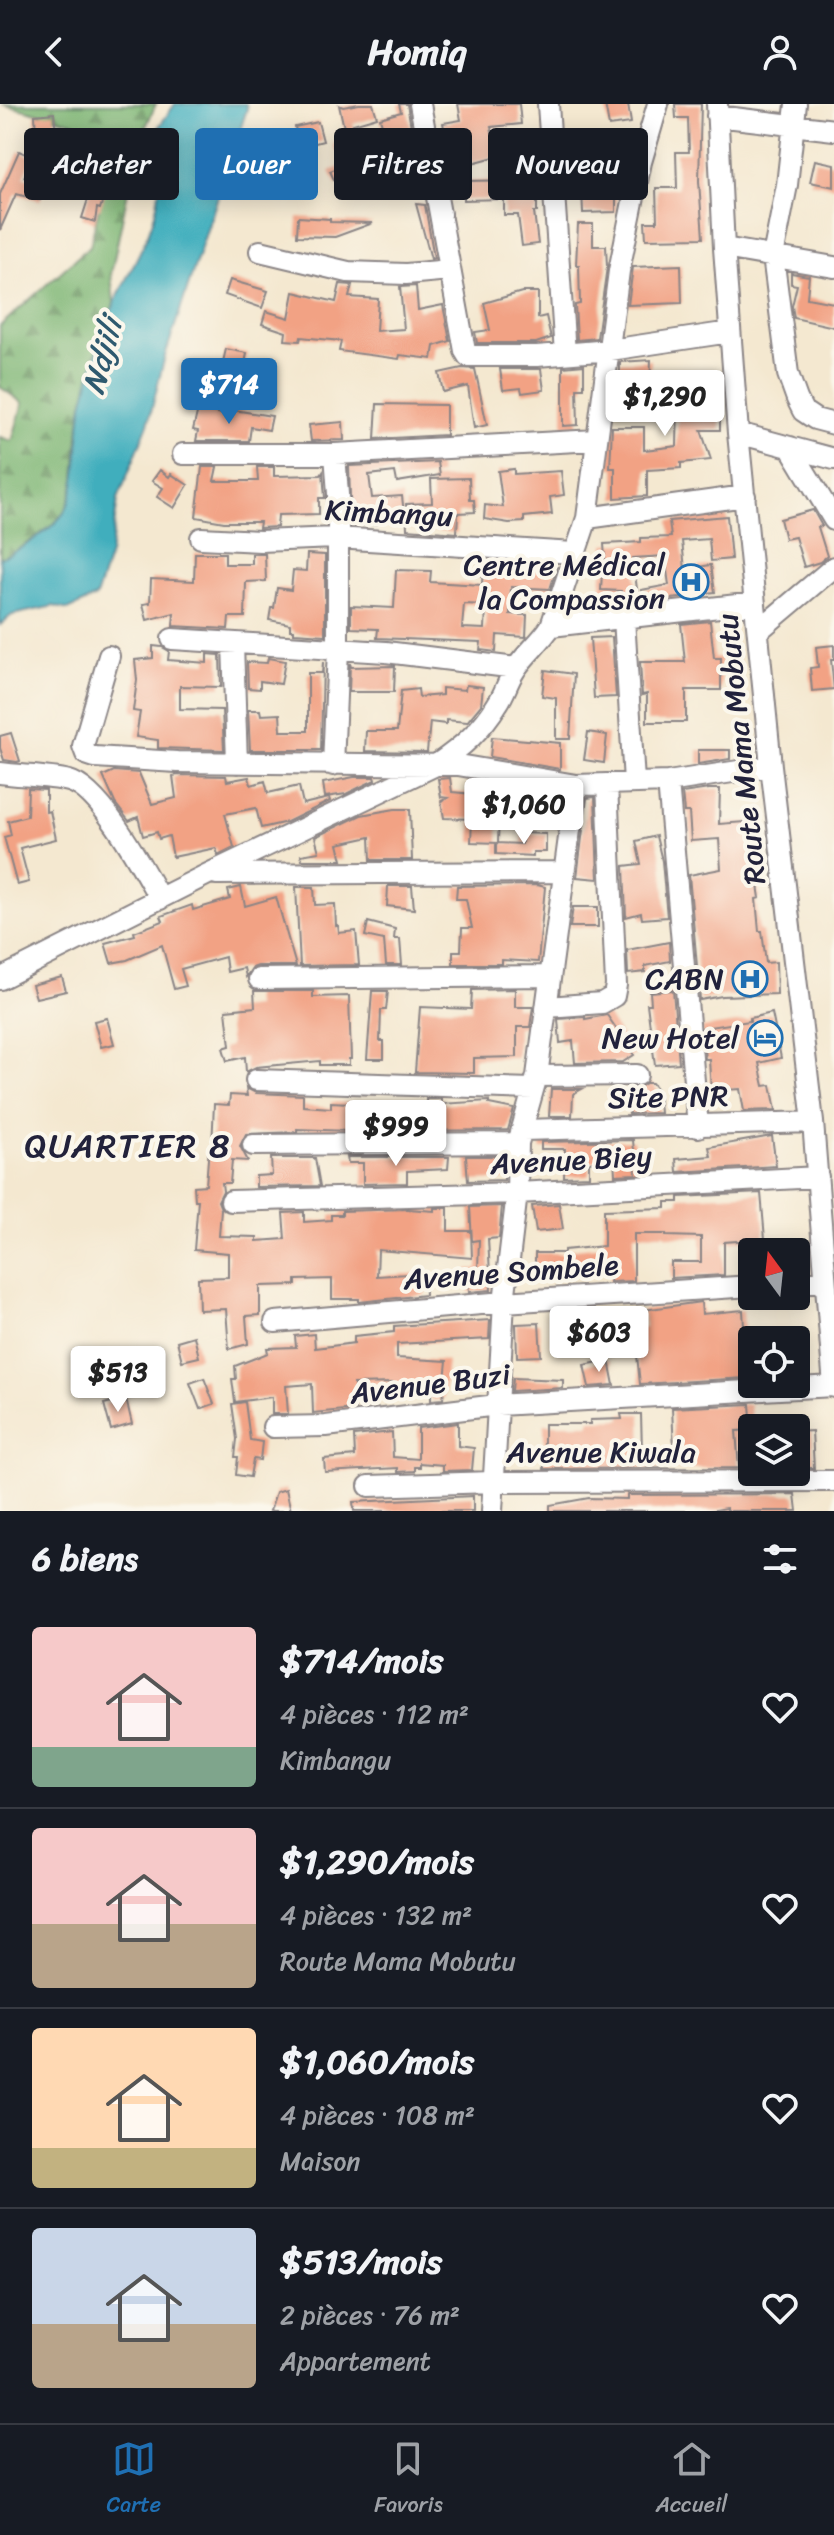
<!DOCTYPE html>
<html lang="fr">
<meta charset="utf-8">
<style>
:root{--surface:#171b24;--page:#20242c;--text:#f1f3f6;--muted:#9ea1a6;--line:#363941;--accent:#1f6fb2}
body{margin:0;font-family:Sriracha,sans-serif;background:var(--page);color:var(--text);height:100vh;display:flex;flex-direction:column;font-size:30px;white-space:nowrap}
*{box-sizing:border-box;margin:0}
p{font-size:26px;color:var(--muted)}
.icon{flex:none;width:44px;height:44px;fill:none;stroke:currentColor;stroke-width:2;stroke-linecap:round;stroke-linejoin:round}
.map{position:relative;height:1407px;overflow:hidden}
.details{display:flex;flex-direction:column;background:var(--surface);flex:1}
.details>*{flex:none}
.hud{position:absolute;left:24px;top:24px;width:786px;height:72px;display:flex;gap:16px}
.needle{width:52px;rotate:345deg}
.fabs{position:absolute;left:738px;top:1134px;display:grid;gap:16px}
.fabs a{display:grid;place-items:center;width:72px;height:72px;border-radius:8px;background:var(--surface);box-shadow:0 4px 20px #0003;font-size:40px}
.price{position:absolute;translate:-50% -68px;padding:0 18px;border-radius:8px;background:#fff;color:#222;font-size:26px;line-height:52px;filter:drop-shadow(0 2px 4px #0008)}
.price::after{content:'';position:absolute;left:50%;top:48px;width:24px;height:18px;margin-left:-12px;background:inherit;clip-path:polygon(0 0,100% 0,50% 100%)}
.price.active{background:var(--accent);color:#fff}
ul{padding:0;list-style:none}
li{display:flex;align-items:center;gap:24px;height:200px;padding:0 32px}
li+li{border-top:2px solid var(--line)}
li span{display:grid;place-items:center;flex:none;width:224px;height:160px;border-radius:8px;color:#555}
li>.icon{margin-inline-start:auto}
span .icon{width:96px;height:96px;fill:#fffc;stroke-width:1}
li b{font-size:34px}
h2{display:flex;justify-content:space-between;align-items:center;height:96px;padding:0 32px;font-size:34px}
.pill{padding:0 28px;border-radius:8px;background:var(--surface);box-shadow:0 4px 20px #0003;font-size:28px;line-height:72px}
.pill.active{background:var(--accent);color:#fff}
header{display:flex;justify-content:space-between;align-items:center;height:104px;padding:0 32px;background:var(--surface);font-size:36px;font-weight:800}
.tabs{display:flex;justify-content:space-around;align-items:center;height:112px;border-top:2px solid var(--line);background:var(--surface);font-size:22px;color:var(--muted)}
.tabs a{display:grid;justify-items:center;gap:4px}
.tabs .active{color:var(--accent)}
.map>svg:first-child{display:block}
</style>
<header><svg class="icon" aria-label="back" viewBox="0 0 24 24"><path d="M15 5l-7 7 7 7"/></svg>Homiq<svg class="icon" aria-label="person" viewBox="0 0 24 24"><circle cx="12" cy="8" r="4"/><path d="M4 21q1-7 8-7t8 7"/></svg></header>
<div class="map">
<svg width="834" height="1407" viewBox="0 0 834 1407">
<defs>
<pattern id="forest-firs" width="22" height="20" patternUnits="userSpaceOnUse" patternTransform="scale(2)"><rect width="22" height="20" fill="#7eb674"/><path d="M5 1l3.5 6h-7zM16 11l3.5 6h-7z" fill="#679460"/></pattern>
</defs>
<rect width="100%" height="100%" fill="#fbf7ec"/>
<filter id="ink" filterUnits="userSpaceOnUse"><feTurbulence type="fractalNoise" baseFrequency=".0125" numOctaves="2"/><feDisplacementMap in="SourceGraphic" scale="16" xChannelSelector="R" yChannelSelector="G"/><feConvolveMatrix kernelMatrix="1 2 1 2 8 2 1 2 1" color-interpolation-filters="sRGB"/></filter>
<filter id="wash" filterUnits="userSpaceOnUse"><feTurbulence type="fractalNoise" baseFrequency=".006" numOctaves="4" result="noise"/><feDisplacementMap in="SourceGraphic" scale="32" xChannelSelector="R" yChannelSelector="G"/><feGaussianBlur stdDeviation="1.8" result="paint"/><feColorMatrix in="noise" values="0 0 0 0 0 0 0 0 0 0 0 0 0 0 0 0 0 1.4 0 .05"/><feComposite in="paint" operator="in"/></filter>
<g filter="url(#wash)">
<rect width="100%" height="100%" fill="#f4e8d0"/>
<path fill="url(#forest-firs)" stroke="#506c58" stroke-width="2" d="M2 0H156L137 43 111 170 114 199 83 300 78 333 75 376 67 406 52 422 11 450 0 454V333L12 337 23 299 0 283V222L90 142 103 87 76 19Z"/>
<path fill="#40aebd" stroke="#31687c" stroke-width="2" d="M175 0H246L247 5 165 252 148 320 118 395 110 450 96 493 68 506 54 502 12 511 0 521V454C19 447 59 422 67 403 81 372 76 335 83 301 90 270 103 225 116 196 130 165 150 135 157 101 160 87 160 72 161 58L146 41Z"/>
<g id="blocks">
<path fill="#f2a284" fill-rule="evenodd" d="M359 0H373L377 13 353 20 366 43 353 51 364 79 358 82 353 73 336 80 330 67 345 61 333 41 346 33 339 1 343 3Z
M399 0H407L415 46 413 47 420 73 415 75 416 79 402 85 396 66 400 64 388 42 380 14 401 8Z
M458 0H519L521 20 491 23 498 52 465 61 458 31 446 33 443 19 461 16Z
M605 0H628L631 19 609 22Z
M675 0H701L699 77 703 134 646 135 645 118H657L656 84H677L676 48H689L688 14H676Z
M54 9 56 29 36 31 35 11Z
M318 18 323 37 300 43 295 23Z
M538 41 539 61 517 64 514 44Z
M572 42 619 46 617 63 606 62 604 91 616 90V108L583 109 582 85 571 84Z
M19 47 33 53 24 73 45 78 40 96 16 90 0 126V90Z
M264 56V80H245V57Z
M815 56 834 60V83L810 78Z
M97 67 111 71 100 105 97 104 95 118 82 114Z
M519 76V91H537V108H534L538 140 522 142 518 111H504V95L464 96V77Z
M416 100 425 101 434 154 431 155Z
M298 113 330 115V118L373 119 335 133 297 132Z
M578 120H593V142H606L607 163 597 234 577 236 575 201 580 200 579 161H576Z
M681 161 682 199 628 201 633 163Z
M791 169 809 172 807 194 834 199V223L794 214 792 202 797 181 791 180Z
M230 176 268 187 262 204 225 191Z
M340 180 352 181 349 193 378 195 376 227 404 225 400 183 416 182 418 206 443 201 450 237 434 242 432 255 400 251 399 255 339 247 341 237 301 233 300 237 285 236 286 228 262 220 266 207 289 214 294 188 336 198Z
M522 188H538V214L546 212 551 234 536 239H477L475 228 490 226 484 199Z
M226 245 247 249 244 266 256 268 252 285 238 282 237 288 198 279 201 267 220 271Z
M651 256 650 283H620V258Z
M584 261V284H577L578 321 563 322V263Z
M462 264 475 265 487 321 474 324 468 282 443 288 439 269Z
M500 265H541L544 286 522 289 521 284 503 286Z
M661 275H711V302H720V326H701L711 356 681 359V364L647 366V392L615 394V364H610L612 323H644V346L677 342 678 295H661Z
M377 300 446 301V331L375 335Z
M198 305 232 312 233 306 272 312 269 326 251 323 249 337H196L198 327 193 326Z
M343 318 344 336 311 337 309 321Z
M438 358 440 371 397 378 395 368 369 371 372 394 402 392 404 410 376 412 377 420 351 422 349 362Z
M202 363H217L214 377H258L257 363H274V372L321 371 323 368 325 394H319V410L278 411 277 423 259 424 260 418H224L196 413Z
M514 365V370L561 367 564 391 550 393 552 410 524 413V418L509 419 484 415 485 401 503 403 498 367Z
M160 366 169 373 171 370 188 381 174 404 157 393 163 384 152 377Z
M469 374 470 396H474L475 408 458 409 457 429 407 425 406 400 432 399 431 375Z
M813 406 822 422 818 423 827 452 820 458 804 463 795 433 785 435 780 415Z
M727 412 731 455 711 457 709 435 682 437 685 465 711 461 715 488 706 489V491L644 498 641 486 669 481 665 452 633 454 638 493 622 495 621 487 601 486 602 468H606L604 440 641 438V434L671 433 669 417Z
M195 449H225V460H252V450H265L266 477 246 478 245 513H229L228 525 173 522 174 509 147 516 143 500 150 499 151 475 194 477Z
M307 450 325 451V531L294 529V526H290V520L269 516 271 504H274L277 484 291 486 293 466 306 467Z
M483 457 557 463 550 485 511 483 510 510 527 511 526 533 497 531 496 548 480 546 481 538 377 534 378 525 351 524V502L394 504 396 466 431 467 430 478 482 481ZM464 500 486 501 485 525 462 524Z
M710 517 714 554H721V586H686V618H647V590L642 591 640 558H685L681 520Z
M612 533 616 593 594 594 590 534Z
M834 541V556H831L834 585 812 587 810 564 818 563 816 543Z
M153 542 162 543 169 547 168 556 207 559V550L220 551 221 583 180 582V605L222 606 224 646 158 644V636L136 633 140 608 133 607 137 576 135 556 153 554Z
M268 554 285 557 281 580 260 577V585L248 584 247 558 267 559Z
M323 558 321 646H250L248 606H260L261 611 280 610 281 627H308V569H322Z
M350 559 351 563 395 562 394 588H349Z
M545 566 574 570 570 635H556V594L542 592Z
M466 581 483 583 481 601 467 618 446 616V620L430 618 427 648 365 647 366 627H397L401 587 418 585 419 593 442 591V584L465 586Z
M588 628 607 631 604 659 584 656Z
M11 629 20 657 17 658 4 656 0 644V632Z
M492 633 560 639V665L490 653Z
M698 646H730V655L698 660Z
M114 667 139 669 152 700 176 694 173 672 178 671 226 672 227 677 249 673 251 681 265 677 268 689 299 682 303 700 329 694 330 697 287 718 261 724 256 704 225 710 234 743 218 751 216 744 173 753 169 732 159 735 157 728 143 732 138 713 129 717 115 699 103 672Z
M354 673H374L375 676 346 690 325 693 323 679Z
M450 674 452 688 495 692V680L548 691 509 690V712H499L498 739 471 738 472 715 444 714 441 697 448 694 441 693 438 675Z
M28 685 46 686V708L50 707 56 735 20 744 29 778 17 781 4 733 11 731 8 717 27 712Z
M709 685H720L719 720 758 717 760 747 753 748 760 794 756 795 759 827H762L766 859 776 858 777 890 722 892 700 896 689 771 721 765 719 735 691 737 689 708H684L682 689Z
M595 693 598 775 577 773 587 694Z
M395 705H410L412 756H371L370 733 338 740 342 756H302L301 751 319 748 315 733 361 711Z
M522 729 546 730V748H533V752L496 750V739L522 740Z
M656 732 662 757 667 813 642 815 641 809 626 813 624 762 641 760 636 737Z
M537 781 545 783 538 858 502 856V860H453V847H461L462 824H472L466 795H456L457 782Z
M388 782H412L414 805 387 802Z
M241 783 245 802 276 793 296 862H258L252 864 246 873 244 864 227 868 225 853 181 865 186 882 174 885 162 841 127 856 111 859 105 839 135 831 134 828 163 817 161 812 192 801 193 806 230 795 228 786Z
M296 783H314L315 801 335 800 336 822 338 821 339 829 356 827 359 861 300 862Z
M573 803H598V823H570Z
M368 818 395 825 394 835H400L402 861H386L384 836 365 832Z
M669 838 670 857 645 862V868L628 870 627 846Z
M62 873 66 887 36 894 32 881Z
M515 885V903H533L530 923H517V953L474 954V969L415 968 420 903 471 905 472 886Z
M673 886 679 959 655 961 647 900H651L650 888Z
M254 887H313V893L349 892 351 955H349V961H320V957L256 963 246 968 245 953 227 957 223 944 230 942 226 906 255 903Z
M372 887H388L386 906H381L380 937H384V955H367Z
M772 909 781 954 759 959 764 982 771 981 776 1006 744 1007 740 985 711 987 709 955H705L702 924 750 917V914Z
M607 911 634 951 623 958 575 959 573 937 560 939 558 915 585 913V915Z
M107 914 114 940 101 943 94 917Z
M646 979H652L658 987 660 1009 629 1010 627 984H638Z
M246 984 256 989 303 991V1002L331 1004V998L350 999 349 1027 297 1025V1028L246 1030 240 1042 248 1057 232 1056 230 1079H222L223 1087 218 1097 221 1105 219 1132 257 1133V1137L285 1135 283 1109 304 1108V1118L331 1116V1111H342V1107L408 1105 434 1107V1104H448V1127H471L472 1154 378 1146 377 1172 424 1169 425 1191 359 1198V1195H332V1175L296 1176V1181L260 1182V1211L246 1212 248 1240 229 1245 226 1205 199 1206 198 1174 228 1173V1149L194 1146 198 1096H195L194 1082 206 1081 209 1042H212L214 1000 229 1001 230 991 247 992Z
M551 985H582L573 990 572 1012H549Z
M426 995H441V1000L489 997V1000L514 1005 508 1026 392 1027V1014L427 1011Z
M772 1032 776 1062 677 1068 676 1055 711 1052 709 1043Z
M633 1036 636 1070 615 1071 614 1054 589 1058V1072L564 1073 565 1045H541V1038Z
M466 1052H505L504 1076 468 1077Z
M347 1053H449L448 1065 407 1067V1079L363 1080V1059H348Z
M271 1054H315L320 1082 256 1083V1072L272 1071Z
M761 1089 765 1135 724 1138V1171L671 1174V1158H701V1133L666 1132V1130H634V1177L610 1178V1160L559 1166V1168H535V1149H564V1146L604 1142V1106L666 1104V1098H679V1093Z
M559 1100 563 1125 536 1128 532 1102Z
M502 1102 499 1134 488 1135 491 1186 469 1188 467 1165H478L479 1136 472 1137 470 1103Z
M701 1198 702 1210 743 1206 745 1241H752V1256H744L747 1274 640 1280 636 1242 613 1243 612 1224 645 1223 643 1206Z
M589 1207 593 1230 579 1231 574 1209Z
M490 1216 489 1235 397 1240V1254L447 1257 443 1295 431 1296V1288L394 1286V1279L354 1280 355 1305 313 1309 312 1280 286 1282 288 1310H272V1293L235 1298 232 1275H236L235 1262 268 1249 267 1244 296 1243 295 1232 314 1230 315 1244 354 1239V1232L394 1228V1222Z
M539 1219 541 1252 517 1253 516 1220Z
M194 1232 199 1253 182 1257 177 1237Z
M609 1256 614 1281 589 1283 584 1261Z
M204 1274 214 1300 200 1305 190 1279Z
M513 1274 563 1276V1284L512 1287Z
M126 1294 132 1320 111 1326 104 1300Z
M245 1298 250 1336 262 1338 260 1356 253 1355 250 1373 236 1371 238 1353H235L237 1335 232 1300Z
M750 1300 752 1326 736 1327 739 1364 544 1365V1320H590V1316L622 1315 621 1310H641L642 1346 674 1345 672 1304Z
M458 1319V1342L474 1344 472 1366 443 1367V1361L420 1359V1363H415V1367L398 1368V1364L325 1368 324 1355 355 1352 354 1332 392 1328 393 1353 418 1355V1324Z
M812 1327 814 1364H796V1328Z
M286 1385 291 1407H270L276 1388Z
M795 1390 797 1407H727V1404L710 1407H550V1401L589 1394 627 1395V1391Z
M473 1392V1407H354L353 1398Z"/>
</g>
</g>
<g filter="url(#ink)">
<use href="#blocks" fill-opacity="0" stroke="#8b8586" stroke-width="2"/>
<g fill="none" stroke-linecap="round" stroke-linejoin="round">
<defs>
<path id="minor" d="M420 0 465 247 468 252H537L610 246 730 228
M548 0 565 250
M717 0 724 144 738 329 771 662 813 1018 834 1283
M796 0 787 81 773 152 788 270 797 295 803 307 815 315 834 320
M717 12 834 26
M724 144 834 163
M260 147 348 168 406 170 450 166
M738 329 834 355
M790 343 834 416
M183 350H335L596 336
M587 414 745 392
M201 434 260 437 336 434 574 449
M624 514 634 678
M551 522 755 499
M758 527 834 463
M172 535 386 548 516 564
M233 540 237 659
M109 552 83 642 86 650 95 653 177 658 458 661 576 681 668 678 771 662
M333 661 338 545V390L335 350
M0 669C22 672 47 672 69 677 101 685 143 765 160 795
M668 678 698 1023
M216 770 562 768
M0 875 208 770 436 661C461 644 482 626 498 599 505 589 508 576 515 566 525 550 541 538 551 522L587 414 619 167 641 58 658 0
M259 875 550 872
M547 903 602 899 614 892 616 881 607 680
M537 972 637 971
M256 976 533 985
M523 1026 813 1018
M253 1041 518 1039
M231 1097 517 1089 818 1073
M796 1179 825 1177
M275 1218 504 1198 752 1182
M273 1323 326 1322 497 1301 834 1282
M369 1382 492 1378 834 1377
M492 1407 504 1198 517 1089 518 1039 537 972 576 681"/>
</defs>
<use href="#minor" stroke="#8b8586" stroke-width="24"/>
<use href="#minor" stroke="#fff" stroke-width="20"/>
</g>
</g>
<defs>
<symbol id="hospital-ring" viewBox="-11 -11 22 22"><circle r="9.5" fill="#fbf7ec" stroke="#1f6fb2" stroke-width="1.5"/><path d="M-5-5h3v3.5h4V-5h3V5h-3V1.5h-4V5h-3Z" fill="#1f6fb2"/></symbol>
<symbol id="hotel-ring" viewBox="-11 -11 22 22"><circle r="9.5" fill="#fbf7ec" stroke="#1f6fb2" stroke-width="1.5"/><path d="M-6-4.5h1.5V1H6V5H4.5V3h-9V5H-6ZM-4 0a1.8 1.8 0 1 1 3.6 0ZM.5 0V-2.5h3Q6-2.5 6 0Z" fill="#1f6fb2"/></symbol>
</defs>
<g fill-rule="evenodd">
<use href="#hospital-ring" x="671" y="458" width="40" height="40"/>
<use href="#hospital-ring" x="730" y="855" width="40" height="40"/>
<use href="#hotel-ring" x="745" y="914" width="40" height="40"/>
</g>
<g text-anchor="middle" stroke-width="8" stroke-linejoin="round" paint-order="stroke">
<g font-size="30" fill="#22223b" stroke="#fbf7ec">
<text transform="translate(389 409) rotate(3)" y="10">Kimbangu</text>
<text transform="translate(741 645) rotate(-96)" y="10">Route Mama Mobutu</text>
<text transform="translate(668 993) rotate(-1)" y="10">Site PNR</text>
<text transform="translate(571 1056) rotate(-3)" y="10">Avenue Biey</text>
<text transform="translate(511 1168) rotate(-4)" y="10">Avenue Sombele</text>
<text transform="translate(430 1280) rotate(-7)" y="10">Avenue Buzi</text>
<text x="601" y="1358">Avenue Kiwala</text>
</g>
<g font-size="30" fill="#22223b" stroke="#fbf7ec" text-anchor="end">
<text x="665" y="471">Centre Médical<tspan x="665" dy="34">la Compassion</tspan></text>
<text x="724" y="885">CABN</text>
<text x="739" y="944">New Hotel</text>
</g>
<g font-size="32" font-style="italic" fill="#2e5a6f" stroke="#fbf7ec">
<text transform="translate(102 252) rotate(-75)" y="11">Ndjili</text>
</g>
<g font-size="34" letter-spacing="2" fill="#22223b" stroke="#fbf7ec">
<text x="128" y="1053">QUARTIER 8</text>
</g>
</g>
</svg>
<div class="fabs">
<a><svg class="needle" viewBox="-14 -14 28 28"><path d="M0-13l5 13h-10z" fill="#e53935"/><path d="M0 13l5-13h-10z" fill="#9ea1a6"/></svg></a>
<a><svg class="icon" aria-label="locate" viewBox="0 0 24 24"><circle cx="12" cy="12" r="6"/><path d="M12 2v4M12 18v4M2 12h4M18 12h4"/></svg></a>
<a><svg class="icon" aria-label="layers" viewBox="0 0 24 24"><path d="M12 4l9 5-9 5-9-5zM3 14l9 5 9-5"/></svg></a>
</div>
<b class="price active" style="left:229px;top:322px">$714</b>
<b class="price" style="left:665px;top:334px">$1,290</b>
<b class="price" style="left:524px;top:742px">$1,060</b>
<b class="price" style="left:396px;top:1064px">$999</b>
<b class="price" style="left:599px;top:1270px">$603</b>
<b class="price" style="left:118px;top:1310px">$513</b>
<div class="hud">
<a class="pill">Acheter</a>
<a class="pill active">Louer</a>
<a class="pill">Filtres</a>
<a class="pill">Nouveau</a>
</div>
</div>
<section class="details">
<h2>6 biens<svg class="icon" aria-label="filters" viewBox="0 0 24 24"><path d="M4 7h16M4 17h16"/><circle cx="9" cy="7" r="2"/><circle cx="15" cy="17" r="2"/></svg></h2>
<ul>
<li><span style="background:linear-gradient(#f6c9c9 75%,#7fa58c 0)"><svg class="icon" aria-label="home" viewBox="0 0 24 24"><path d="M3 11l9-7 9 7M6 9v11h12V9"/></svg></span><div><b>$714/mois</b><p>4 pièces · 112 m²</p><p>Kimbangu</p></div><svg class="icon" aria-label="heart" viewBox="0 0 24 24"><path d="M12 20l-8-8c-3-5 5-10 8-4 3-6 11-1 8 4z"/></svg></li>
<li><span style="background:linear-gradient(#f6c9c9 60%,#b9a48a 0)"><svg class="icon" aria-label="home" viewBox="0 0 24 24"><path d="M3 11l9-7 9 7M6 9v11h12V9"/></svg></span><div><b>$1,290/mois</b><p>4 pièces · 132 m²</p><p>Route Mama Mobutu</p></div><svg class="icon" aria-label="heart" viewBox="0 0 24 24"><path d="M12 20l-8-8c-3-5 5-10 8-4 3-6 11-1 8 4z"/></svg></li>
<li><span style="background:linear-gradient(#ffd9b3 75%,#c2b280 0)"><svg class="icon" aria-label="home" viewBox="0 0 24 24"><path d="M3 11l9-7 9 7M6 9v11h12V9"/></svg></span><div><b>$1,060/mois</b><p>4 pièces · 108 m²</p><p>Maison</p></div><svg class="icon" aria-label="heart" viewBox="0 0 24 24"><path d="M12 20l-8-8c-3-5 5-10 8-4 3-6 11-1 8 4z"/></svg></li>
<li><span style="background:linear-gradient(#c9d6e8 60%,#b9a48a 0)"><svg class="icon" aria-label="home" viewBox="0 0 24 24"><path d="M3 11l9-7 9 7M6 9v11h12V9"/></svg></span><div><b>$513/mois</b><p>2 pièces · 76 m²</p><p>Appartement</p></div><svg class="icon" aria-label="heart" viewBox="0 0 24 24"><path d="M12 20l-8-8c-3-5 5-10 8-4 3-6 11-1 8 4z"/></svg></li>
</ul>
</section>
<nav class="tabs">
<a class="active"><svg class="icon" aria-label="map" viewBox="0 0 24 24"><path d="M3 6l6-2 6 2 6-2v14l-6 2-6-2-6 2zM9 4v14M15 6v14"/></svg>Carte</a>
<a><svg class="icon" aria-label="saved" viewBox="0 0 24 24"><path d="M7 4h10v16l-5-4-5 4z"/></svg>Favoris</a>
<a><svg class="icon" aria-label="home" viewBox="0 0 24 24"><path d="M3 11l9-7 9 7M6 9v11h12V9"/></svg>Accueil</a>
</nav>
